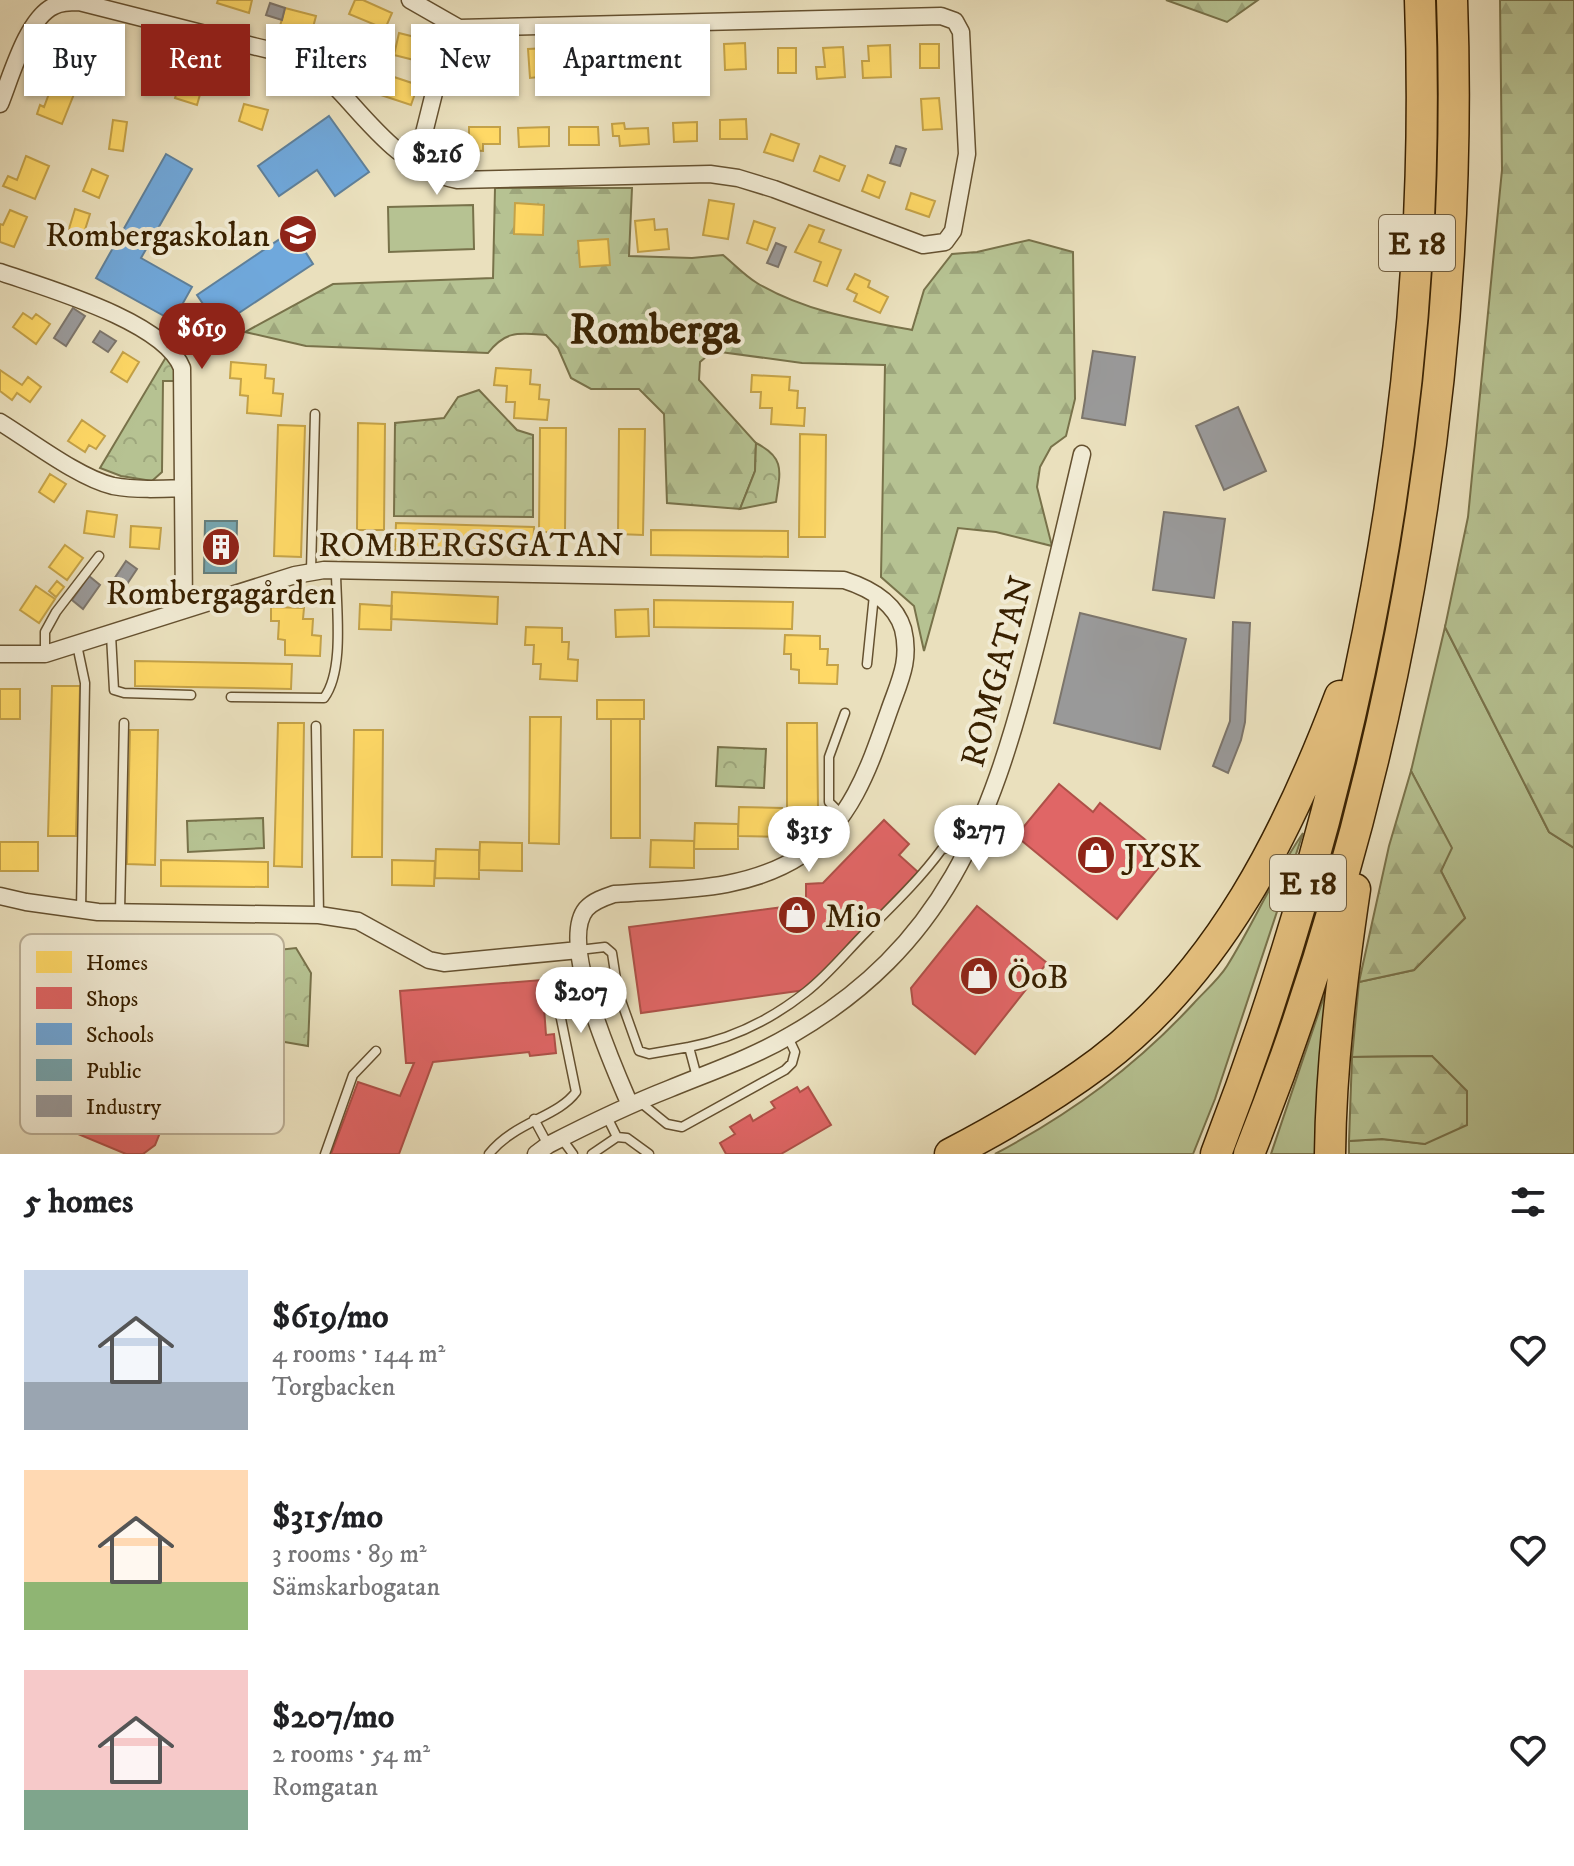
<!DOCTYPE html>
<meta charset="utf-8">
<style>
:root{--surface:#fff;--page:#f6f6f6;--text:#202124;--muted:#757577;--accent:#8f2418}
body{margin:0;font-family:"IM FELL DW Pica",serif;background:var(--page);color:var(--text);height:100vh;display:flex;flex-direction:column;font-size:30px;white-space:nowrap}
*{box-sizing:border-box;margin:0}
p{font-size:26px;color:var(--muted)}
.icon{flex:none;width:44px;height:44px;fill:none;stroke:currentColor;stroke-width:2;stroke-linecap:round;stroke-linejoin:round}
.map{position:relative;height:1154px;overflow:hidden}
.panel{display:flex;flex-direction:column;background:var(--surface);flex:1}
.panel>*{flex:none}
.guide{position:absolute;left:24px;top:24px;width:800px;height:72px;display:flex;gap:16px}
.price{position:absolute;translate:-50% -68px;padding:0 18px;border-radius:28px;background:#fff;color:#222;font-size:26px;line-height:52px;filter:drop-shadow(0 2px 4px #0008)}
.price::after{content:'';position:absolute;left:50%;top:48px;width:24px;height:18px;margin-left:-12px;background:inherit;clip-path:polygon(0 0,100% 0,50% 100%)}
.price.selected{background:var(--accent);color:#fff}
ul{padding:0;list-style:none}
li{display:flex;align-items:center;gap:24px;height:200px;padding:0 24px}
li span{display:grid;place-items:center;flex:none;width:224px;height:160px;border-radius:0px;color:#555}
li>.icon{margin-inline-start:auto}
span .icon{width:96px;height:96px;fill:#fffc;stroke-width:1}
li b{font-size:34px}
h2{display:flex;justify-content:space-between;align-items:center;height:96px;padding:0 24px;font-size:34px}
.chip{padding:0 28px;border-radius:0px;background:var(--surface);box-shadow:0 2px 6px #0004;font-size:28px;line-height:72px}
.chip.selected{background:var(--accent);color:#fff}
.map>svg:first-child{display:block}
</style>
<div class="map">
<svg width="1574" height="1154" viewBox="0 0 1574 1154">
<defs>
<pattern id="forest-firs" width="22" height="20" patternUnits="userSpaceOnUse" patternTransform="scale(2)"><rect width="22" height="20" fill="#b6c292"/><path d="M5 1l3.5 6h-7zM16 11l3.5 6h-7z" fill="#9da67c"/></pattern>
<pattern id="park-crowns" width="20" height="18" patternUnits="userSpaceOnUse" patternTransform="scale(2)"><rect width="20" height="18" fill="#b6c292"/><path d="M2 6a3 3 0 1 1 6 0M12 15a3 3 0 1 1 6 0" fill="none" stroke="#9da67c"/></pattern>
</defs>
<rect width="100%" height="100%" fill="#eae0bd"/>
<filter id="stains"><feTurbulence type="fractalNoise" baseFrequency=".0025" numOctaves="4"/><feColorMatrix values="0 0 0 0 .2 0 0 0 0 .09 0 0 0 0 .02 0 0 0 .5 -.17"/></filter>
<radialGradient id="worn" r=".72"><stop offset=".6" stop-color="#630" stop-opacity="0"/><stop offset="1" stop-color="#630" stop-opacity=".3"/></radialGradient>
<path fill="#b6c292" stroke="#78724a" stroke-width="2" d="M473 205 474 249 389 252 388 207Z
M1445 627 1549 832 1574 848V1154H1349V1141L1382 1139 1425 1144 1432 1056 1352 1057 1359 982 1414 970 1465 918 1441 871 1451 847 1411 771Z
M1303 833 1215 1099 1193 1154H995C1072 1113 1136 1066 1194 1003 1205 991 1219 979 1227 966 1254 923 1274 875 1303 833Z
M1332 973 1317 1154H1271Z"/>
<path fill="url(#forest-firs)" stroke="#78724a" stroke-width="2" d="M1166 0H1258L1227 22Z
M1500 0H1574V848L1549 832 1445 627 1468 517 1502 170Z
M495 188H632L629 256 692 258 723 255C734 264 745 276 757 283 804 311 858 320 912 330L924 290 952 254 977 252 1029 240 1073 252 1075 399 1066 436 1051 447 1040 467 1037 487 1052 546 996 532 958 528 924 651 914 606 881 577 885 365 802 363 713 351 700 362 699 380 756 443 755 471 740 509 667 503 664 414 639 389H591L571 378 558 348 546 335C519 333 506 330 488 353L306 346 245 332 333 284 493 278Z
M1411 771 1452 848 1441 871 1465 918 1414 970 1359 982 1389 846Z
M1432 1056 1467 1091V1125L1425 1144 1382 1139 1349 1141 1352 1057Z"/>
<path fill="url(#park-crowns)" stroke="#78724a" stroke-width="2" d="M169 352 179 381H163L162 472 152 481 121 476 100 468Z
M479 390 517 430 533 435V517L394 516 395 423 444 418 458 397Z
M756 443C786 458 780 472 776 502L740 509 755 471Z
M718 747 766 749 764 788 716 786Z
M263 818 264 848 188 852 187 821Z
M296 948 311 973 308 1046 250 1036 238 1018 249 973 269 951Z"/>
<path fill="#ffd966" stroke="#c4a248" stroke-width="2" d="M218 0H252L249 13 217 3Z
M355 0H363L392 13 385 29 349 14Z
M285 8 316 16 311 35 280 26Z
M74 26 99 36 84 73 59 63Z
M345 32 373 46 361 67 334 53Z
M399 33 427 40 422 62 394 55Z
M745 43 746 69 725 70 724 44Z
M920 44H939V68H920Z
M696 45 697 74 678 75 676 46Z
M890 45 891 77 863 78 862 61H869L868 46Z
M623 46H635V55H648V74H624Z
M843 47 845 77 817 79 816 67H825L823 48Z
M547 48 548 76 530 78 528 49Z
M579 48H597V74H579Z
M778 48H796V73H778Z
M478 49H499V70L488 69V79H477Z
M376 71 418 85 411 105 369 91Z
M181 78 203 84 197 105 175 98Z
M54 80 76 89 62 124 37 114 40 105 44 107Z
M939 98 942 129 923 130 921 99Z
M244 104 268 110 262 130 239 121Z
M746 119 747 139H720V120Z
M113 120 127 122 123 151 109 149Z
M697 122V141L674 142 673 123Z
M624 123 625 129 648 128 649 144 620 146 619 136H613L612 124Z
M469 127H500V144H483V151L469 150Z
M549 127V146L519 147 518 128Z
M569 127H598L599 145H569Z
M771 134 799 144 793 161 764 152Z
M26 156 49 166 35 199 3 186 8 176 17 180Z
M820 156 845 166 839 181 814 171Z
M92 169 108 176 99 198 83 191Z
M868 175 885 182 879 198 862 191Z
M911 193 935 201 929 217 906 209Z
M709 200 734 204 728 239 703 235Z
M515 203 544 205 543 235 514 234Z
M75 209 90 214 83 236 68 232Z
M10 210 27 217 14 247 0 242V224L3 225Z
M654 219 655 230 667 229 669 249 638 252 635 221Z
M754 221 775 228 767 250 747 243Z
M809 225 824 230 819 242 841 250 827 286 814 281 821 262 795 252Z
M608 239 610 265 580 267 578 241Z
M855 274 870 281 868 287 888 297 880 313 854 301 857 294 847 289Z
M23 313 32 319 36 314 50 324 36 344 13 327Z
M123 352 139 362 127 382 111 372Z
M231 362 266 365 265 378 274 379 273 393 283 394 281 416 247 413 248 396 240 395 241 379 230 378Z
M496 368 531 370 530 384 540 385 539 399 549 400 547 420 514 418 515 402H506L507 386 494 385Z
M0 370 22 385 28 377 41 387 30 402 17 393 12 400 0 391Z
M752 375 790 377 789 390 798 391 797 408H805L804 426 771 424 772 408H760L761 392H751Z
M82 420 105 436 96 449 89 445 85 452 68 441Z
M358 423 385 424 384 530H357Z
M278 425 305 426 301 557 274 556Z
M540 428H566L565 532H539Z
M619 429H645L643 535 618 534Z
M800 434 826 435 825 537H799Z
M50 474 66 484 54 502 39 492Z
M87 511 117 515 114 537 84 533Z
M396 523 534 527 533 554 395 551Z
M131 526 161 528 159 549 130 547Z
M651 530 788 531V557L651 555Z
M65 545 83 558 67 580 49 567Z
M57 581 64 587 56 597 49 591Z
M36 586 55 599 39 623 20 610Z
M392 592 498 597 497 624 391 619Z
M654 600 793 602 792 629 654 627Z
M360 604 392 606 391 630 359 629Z
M271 607 304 608 303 619H313L312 635 321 636 320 656 285 655V640L278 639 279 621H271Z
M648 609 649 636 616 637 615 610Z
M526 627 562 628V642H569L568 659 578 660 577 681 540 679 541 664H533L534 645H525Z
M785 635 820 636V649H828L827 665H838L837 684 799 683V670L791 669V654H784Z
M135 661 292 664 291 689 135 686Z
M52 686H80L76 836H48Z
M0 689H20V719H0Z
M597 700H644V719H597Z
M530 717H561L559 844 529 843Z
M611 719H640V838H611Z
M278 723H304L302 867 274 866Z
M787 723H817L818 808H787Z
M130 730H158L155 865 127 864Z
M354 730H383L382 857H352Z
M739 807 782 808 781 837 738 836Z
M695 823 738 824V849H694Z
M651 840 694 841V868L650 867Z
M0 842H38V871H0Z
M480 842 522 843V871L479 870Z
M436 849 479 850V879L435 878Z
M161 860 268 862V887L161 886Z
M392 860 435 861 434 886 392 885Z"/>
<path fill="#e06666" stroke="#ae5148" stroke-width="2" d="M1059 784 1093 812 1100 803 1158 850 1150 859 1159 867 1117 919 1016 836Z
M884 820 909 844 899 855 918 872 805 990 641 1013 629 927 806 904V884L823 883Z
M977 906 1047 963 975 1054 913 1004 911 988Z
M542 980 546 1035 554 1034 556 1053 530 1056 529 1052 433 1062 399 1154H331L358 1082 400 1096 414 1063H406L400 991Z
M102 1008 131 1019 124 1036 167 1053 160 1070 182 1078 155 1145 143 1154H126L54 1124Z
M797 1087 800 1092 808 1087 831 1125 781 1154H726L720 1143 735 1134 730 1127 750 1115 753 1121 775 1108 771 1102Z"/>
<path fill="#6fa8dc" stroke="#5f809a" stroke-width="2" d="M329 116 369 172 335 196 317 170 279 196 258 166Z
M166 154 192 169 141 258 192 287 173 321 96 278Z
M299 226 310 243 303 248 313 264 207 334 196 318 207 310 197 295Z"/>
<path fill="#76a5af" stroke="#647d7b" stroke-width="2" d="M205 521H237L236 573H204Z"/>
<path fill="#999" stroke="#7c756b" stroke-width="2" d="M270 3 285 8 282 20 266 15Z
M896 146 906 149 900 166 890 163Z
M776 243 786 247 778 267 767 263Z
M73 308 85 316 66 346 54 338Z
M100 331 116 341 108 352 93 342Z
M1093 351 1135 357 1125 425 1082 418Z
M1238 407 1266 471 1224 490 1196 426Z
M1164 512 1225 519 1214 598 1153 590Z
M126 561 137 569 123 590 112 582Z
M89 576 100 585 83 609 72 600Z
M1080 613 1186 639 1160 749 1054 723Z
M1233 622 1250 623 1245 722 1241 740 1228 773 1213 766 1230 721Z"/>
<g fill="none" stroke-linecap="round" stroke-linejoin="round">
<defs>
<path id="lane" d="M311 571 315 414
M111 635 114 690 124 693 191 695
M77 645 85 683 81 910
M45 654V632L56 612 99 556
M867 664 874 595
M231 697 324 698C345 670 336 606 336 571
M316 726 319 915
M842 815 829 802V757L845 713
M120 912 124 723
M579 950 605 947 612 953 618 992 639 1051 649 1054 689 1047 697 1077
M689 1047C731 1039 772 1019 806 992 828 975 847 951 867 931 894 904 920 879 942 849L957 847 967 852
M640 1102 667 1124 682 1127 785 1070 792 1063 795 1052 788 1037
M534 1119 548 1145
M617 1137 627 1138 649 1154
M562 1139 573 1154
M325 1154 353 1075 376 1051
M489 1154C514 1122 558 1117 576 1092L559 1009
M592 1154 617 1137 607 1117"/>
<path id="street" d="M410 0 459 28
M0 104C11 77 27 18 54 6 61 2 71 2 79 2 130 15 182 28 233 41 258 48 288 52 310 65 323 73 335 86 346 98 378 134 408 170 457 180L710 174 738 178 774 189 923 245 945 242 953 231 967 154 961 32 955 21 941 16 459 28 444 53 424 133 404 157
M0 272C46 288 164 321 182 368L184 610
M0 422C31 441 79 478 113 486 136 490 159 489 181 488
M0 654H45L295 575 324 570 844 580C869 588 895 602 903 629 911 661 899 682 889 711 870 765 852 821 802 855 746 892 678 889 614 894 605 897 593 901 586 909 558 943 614 1068 630 1105
M0 896 26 902 98 912 319 915 358 921 429 960 444 963 579 950
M536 1154 548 1145C587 1125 628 1105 669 1089 710 1072 752 1058 791 1035 944 947 990 823 1032 661 1050 592 1066 523 1082 454"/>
<path id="highway" d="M950 1154C1002 1127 1053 1097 1100 1062 1220 971 1288 833 1340 696
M1216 1154C1357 787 1435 394 1420 0
M1249 1154C1391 796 1466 386 1452 0
M1330 1154C1331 1065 1342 977 1355 889"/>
</defs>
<use href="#lane" stroke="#655130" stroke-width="11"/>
<use href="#street" stroke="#655130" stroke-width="19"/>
<use href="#highway" stroke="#392101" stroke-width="33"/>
<use href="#lane" stroke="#f1ebd4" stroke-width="8"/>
<use href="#street" stroke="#f1ebd4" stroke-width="16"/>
<use href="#highway" stroke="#e5c07e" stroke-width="30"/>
</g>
<defs>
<symbol id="school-disc" viewBox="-11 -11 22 22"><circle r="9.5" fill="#8f2418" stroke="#f1ebd4"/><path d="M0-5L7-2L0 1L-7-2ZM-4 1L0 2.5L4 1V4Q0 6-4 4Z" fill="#fff"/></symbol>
<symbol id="building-disc" viewBox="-11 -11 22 22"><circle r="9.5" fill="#8f2418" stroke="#f1ebd4"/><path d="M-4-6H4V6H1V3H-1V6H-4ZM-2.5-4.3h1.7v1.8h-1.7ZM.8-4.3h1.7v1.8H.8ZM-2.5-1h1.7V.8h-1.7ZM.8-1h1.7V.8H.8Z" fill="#fff"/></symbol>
<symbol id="shop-disc" viewBox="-11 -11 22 22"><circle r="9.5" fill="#8f2418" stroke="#f1ebd4"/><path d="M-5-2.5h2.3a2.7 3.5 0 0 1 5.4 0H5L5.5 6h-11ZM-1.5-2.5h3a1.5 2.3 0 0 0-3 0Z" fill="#fff"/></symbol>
</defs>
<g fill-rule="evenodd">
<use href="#school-disc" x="276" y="212" width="44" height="44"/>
<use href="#building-disc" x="199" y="525" width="44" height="44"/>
<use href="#shop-disc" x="1074" y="833" width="44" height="44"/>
<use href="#shop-disc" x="775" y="893" width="44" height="44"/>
<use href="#shop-disc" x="957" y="954" width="44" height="44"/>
</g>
<g text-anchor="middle" stroke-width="8" stroke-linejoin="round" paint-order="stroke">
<g fill="#f1ebd4" stroke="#705e40" stroke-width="2">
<rect x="1379" y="215" width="76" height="56" rx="6"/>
<rect x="1270" y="855" width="76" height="56" rx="6"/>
</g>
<g font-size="32" font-weight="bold" fill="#392101">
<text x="1417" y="254">E 18</text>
<text x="1308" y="894">E 18</text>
</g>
<g font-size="34" fill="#392101" stroke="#f1ebd4" text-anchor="start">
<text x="270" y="246" text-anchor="end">Rombergaskolan</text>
<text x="221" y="604" text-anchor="middle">Rombergagården</text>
<text x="1124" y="867">JYSK</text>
<text x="825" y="927">Mio</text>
<text x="1007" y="988">ÖoB</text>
</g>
<g font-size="34" fill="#392101" stroke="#f1ebd4">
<text x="471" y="556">ROMBERGSGATAN</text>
<text transform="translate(996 671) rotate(-75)" y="12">ROMGATAN</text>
</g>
<g font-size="42" font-weight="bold" fill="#392101" stroke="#f1ebd4">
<text x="655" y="343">Romberga</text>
</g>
</g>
<rect x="20" y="934" width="264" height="200" rx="12" fill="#f1ebd4" stroke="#baae95" stroke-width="2"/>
<rect x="36" y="951" width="36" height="22" fill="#ffd966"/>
<rect x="36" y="987" width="36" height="22" fill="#e06666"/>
<rect x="36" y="1023" width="36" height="22" fill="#6fa8dc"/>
<rect x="36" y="1059" width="36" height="22" fill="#76a5af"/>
<rect x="36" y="1095" width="36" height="22" fill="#999"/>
<g font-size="22" fill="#392101">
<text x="86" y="970">Homes</text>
<text x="86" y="1006">Shops</text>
<text x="86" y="1042">Schools</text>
<text x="86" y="1078">Public</text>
<text x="86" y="1114">Industry</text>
</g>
<rect width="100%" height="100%" filter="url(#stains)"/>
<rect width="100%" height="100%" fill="url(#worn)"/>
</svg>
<b class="price" style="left:437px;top:197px">$216</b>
<b class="price selected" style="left:202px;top:371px">$619</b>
<b class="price" style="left:979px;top:873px">$277</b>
<b class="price" style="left:809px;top:874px">$315</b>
<b class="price" style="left:581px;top:1035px">$207</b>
<div class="guide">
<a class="chip">Buy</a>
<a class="chip selected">Rent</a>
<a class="chip">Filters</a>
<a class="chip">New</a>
<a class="chip">Apartment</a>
</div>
</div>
<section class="panel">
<h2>5 homes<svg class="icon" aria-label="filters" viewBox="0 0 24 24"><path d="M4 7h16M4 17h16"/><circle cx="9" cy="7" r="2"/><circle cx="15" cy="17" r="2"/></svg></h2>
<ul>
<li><span style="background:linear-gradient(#c9d6e8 70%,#9aa5b1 0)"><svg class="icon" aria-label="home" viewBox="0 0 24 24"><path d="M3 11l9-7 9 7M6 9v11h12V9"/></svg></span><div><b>$619/mo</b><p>4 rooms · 144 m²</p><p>Torgbacken</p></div><svg class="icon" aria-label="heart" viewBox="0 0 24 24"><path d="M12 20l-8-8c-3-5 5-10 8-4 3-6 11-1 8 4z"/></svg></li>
<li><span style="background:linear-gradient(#ffd9b3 70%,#8fb573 0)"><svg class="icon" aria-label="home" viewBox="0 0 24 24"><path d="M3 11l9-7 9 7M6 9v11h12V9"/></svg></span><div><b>$315/mo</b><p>3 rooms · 89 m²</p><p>Sämskarbogatan</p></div><svg class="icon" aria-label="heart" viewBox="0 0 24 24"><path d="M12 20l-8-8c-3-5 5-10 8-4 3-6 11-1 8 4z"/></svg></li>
<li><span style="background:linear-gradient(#f6c9c9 75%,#7fa58c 0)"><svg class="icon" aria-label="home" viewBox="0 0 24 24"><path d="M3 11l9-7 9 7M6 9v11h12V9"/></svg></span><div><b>$207/mo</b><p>2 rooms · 54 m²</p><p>Romgatan</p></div><svg class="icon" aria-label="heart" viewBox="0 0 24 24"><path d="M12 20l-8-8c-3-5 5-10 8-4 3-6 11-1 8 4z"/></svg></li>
</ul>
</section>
